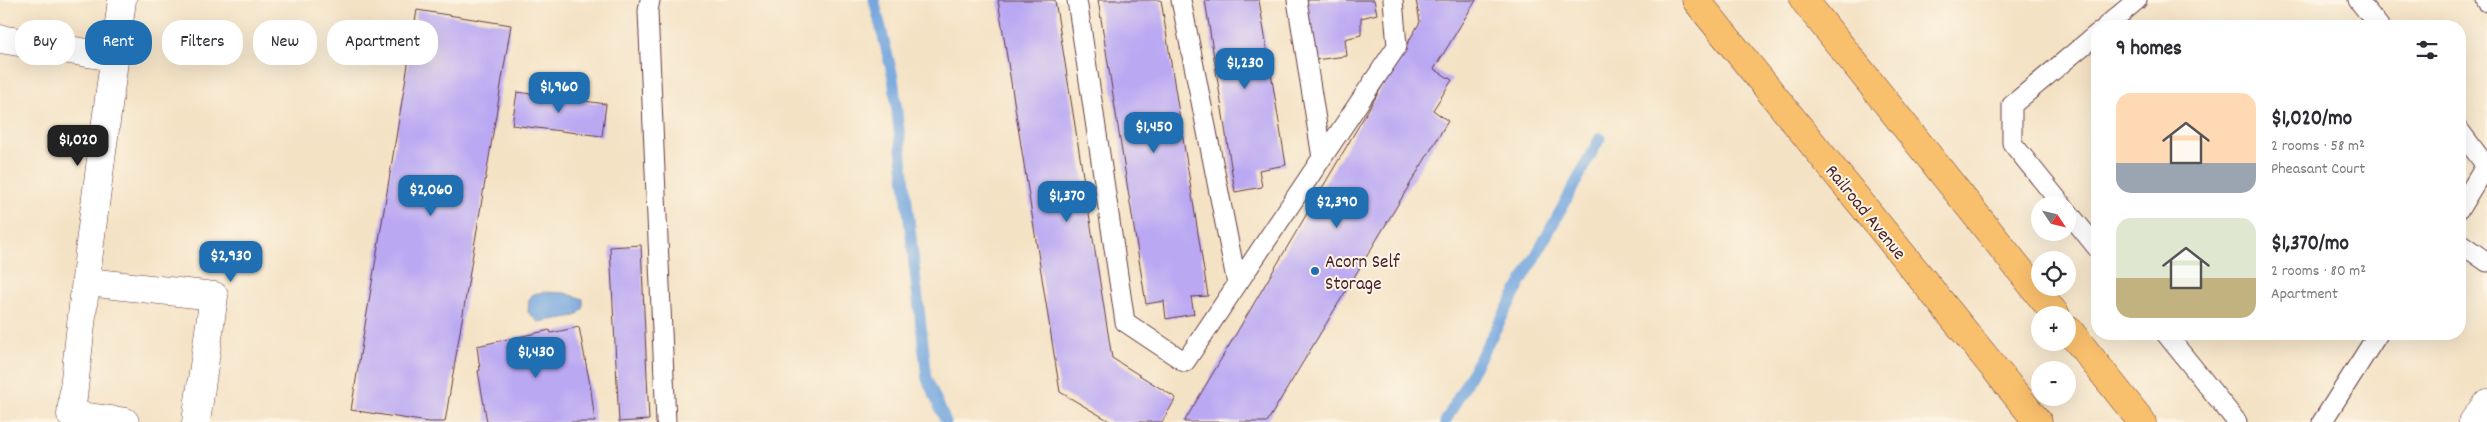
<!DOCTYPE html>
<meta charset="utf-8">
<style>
:root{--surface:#fff;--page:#f2f2f3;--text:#2b2b33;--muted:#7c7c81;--accent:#1f6fb2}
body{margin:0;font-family:Dekko,sans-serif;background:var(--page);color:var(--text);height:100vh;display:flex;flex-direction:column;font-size:19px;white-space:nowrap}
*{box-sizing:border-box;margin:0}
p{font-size:16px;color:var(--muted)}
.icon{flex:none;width:28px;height:28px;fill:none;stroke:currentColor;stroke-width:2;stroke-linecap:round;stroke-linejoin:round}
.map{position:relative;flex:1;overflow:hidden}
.sheet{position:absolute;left:2091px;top:20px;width:375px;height:320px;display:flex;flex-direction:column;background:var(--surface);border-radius:20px;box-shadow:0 5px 20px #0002}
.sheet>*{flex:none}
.top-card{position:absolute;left:15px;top:20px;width:475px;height:45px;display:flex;gap:10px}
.needle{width:32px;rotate:125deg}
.controls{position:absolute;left:2031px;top:196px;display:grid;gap:10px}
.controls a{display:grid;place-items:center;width:45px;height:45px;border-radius:50%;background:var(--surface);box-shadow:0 5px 20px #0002;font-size:25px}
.price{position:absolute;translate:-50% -42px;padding:0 11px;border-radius:10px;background:var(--accent);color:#fff;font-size:16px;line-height:32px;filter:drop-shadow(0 1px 2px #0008)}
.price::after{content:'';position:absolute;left:50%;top:30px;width:15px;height:11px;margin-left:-8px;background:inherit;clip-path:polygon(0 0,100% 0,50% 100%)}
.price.active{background:#222;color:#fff}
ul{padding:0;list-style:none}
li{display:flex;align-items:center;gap:15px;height:125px;padding:0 25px}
li span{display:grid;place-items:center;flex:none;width:140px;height:100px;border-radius:15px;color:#555}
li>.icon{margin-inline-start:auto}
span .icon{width:60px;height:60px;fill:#fffc;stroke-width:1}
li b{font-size:21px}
h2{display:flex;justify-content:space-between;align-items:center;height:60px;padding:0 25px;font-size:21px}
.chip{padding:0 18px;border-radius:20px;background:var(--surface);box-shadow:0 5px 20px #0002;font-size:18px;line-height:45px}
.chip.active{background:var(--accent);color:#fff}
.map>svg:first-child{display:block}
</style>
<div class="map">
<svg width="2487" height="422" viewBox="0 0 2487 422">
<rect width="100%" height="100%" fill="#fcf5e5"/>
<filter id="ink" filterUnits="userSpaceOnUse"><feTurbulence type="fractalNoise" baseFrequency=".02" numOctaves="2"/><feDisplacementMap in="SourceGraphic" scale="10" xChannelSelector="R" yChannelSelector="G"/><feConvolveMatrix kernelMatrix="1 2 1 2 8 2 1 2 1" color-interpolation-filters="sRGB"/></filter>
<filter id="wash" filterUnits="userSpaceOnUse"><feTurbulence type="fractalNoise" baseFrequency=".0096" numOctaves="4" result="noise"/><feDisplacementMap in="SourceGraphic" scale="20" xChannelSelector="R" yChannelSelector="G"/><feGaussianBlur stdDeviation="1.12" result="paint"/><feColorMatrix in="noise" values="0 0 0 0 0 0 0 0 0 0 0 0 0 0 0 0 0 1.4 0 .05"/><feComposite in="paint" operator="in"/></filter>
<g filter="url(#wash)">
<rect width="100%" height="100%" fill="#f4e2c5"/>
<path fill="#72a5de" stroke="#5e6284" d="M544 292 565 293 583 299V309L576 316 538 322 528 312 529 300 533 294Z"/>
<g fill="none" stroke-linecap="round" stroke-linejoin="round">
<path stroke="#72a5de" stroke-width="11" d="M874 0 893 77 927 379 946 422
M1445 422 1600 138"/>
</g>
<g id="blocks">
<path fill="#baa8f3" d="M998 0H1055L1112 358 1176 398 1162 422H1111L1060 392Z
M1098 0H1161L1208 296 1191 297 1194 314 1166 319 1164 301 1146 304Z
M1205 0H1259L1286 165 1259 170 1262 187 1235 192Z
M1297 0H1374L1377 14 1361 18V35L1345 39 1347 56 1306 61Z
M1416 0H1476L1434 69 1452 80 1433 110 1448 121 1267 422H1184L1420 22Z
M417 10 511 25 445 422H428L351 410Z
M517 92 606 104 602 136 512 125Z
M641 245 649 420 619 422 610 247Z
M579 327 591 390 595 422H487L478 371 480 370 477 346 550 330 551 333Z"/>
</g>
</g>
<g filter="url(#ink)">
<use href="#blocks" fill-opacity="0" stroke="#643c42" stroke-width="1"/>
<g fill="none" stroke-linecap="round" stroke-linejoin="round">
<defs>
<path id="service" d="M650 0 648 11 666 422
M1077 0 1125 322 1185 362 1397 46 1393 0
M1181 0 1237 284
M1297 0 1322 158
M2358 0 2379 26
M2486 0 2487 2
M2106 26 2137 0
M2460 131 2487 167
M2062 205 2012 143V105L2098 33
M2460 208 2486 165
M2068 212 2098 249
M2460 243 2487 262
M2166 334 2237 422
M2322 422 2378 334"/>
<path id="minor" d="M122 0 90 243 71 415 125 422
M0 39 113 57
M87 282 214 296 196 422"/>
<path id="tertiary" d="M2473 422 2487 403"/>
<path id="trunk" d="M1696 0 2038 422
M1804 0 2056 315
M2068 329 2142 422"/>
</defs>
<use href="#service" stroke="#643c42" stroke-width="21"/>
<use href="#minor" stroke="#643c42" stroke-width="29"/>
<use href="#tertiary" stroke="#643c42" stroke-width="29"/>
<use href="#trunk" stroke="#643c42" stroke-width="29"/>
<use href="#service" stroke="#fff" stroke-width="19"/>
<use href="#minor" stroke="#fff" stroke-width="28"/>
<use href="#tertiary" stroke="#fff" stroke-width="28"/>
<use href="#trunk" stroke="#f8bf6c" stroke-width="28"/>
</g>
</g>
<circle fill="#1f6fb2" stroke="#fcf5e5" stroke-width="2" cx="1315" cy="271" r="5"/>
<g text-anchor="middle" stroke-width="4" stroke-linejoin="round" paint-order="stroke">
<g font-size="19" fill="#4a1f2b" stroke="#fcf5e5">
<text transform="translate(1867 211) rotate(51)" y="7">Railroad Avenue</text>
</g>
<g font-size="19" fill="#4a1f2b" stroke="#fcf5e5" text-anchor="start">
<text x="1325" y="267">Acorn Self<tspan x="1325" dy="22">Storage</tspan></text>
</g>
</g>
</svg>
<div class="controls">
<a><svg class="needle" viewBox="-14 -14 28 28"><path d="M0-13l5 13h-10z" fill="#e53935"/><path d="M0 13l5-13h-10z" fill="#7c7c81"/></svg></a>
<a><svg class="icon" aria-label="locate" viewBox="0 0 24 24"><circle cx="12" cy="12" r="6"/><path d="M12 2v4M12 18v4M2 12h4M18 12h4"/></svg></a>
<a>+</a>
<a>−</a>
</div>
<b class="price" style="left:1245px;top:90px">$1,230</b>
<b class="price" style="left:559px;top:114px">$1,960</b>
<b class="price" style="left:1154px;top:154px">$1,450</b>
<b class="price active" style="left:78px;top:167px">$1,020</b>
<b class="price" style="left:431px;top:217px">$2,060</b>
<b class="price" style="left:1067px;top:223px">$1,370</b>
<b class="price" style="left:1337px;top:229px">$2,390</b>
<b class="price" style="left:231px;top:283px">$2,930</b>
<b class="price" style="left:536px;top:379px">$1,430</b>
<div class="top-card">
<a class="chip">Buy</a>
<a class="chip active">Rent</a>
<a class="chip">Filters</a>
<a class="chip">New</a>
<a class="chip">Apartment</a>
</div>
<section class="sheet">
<h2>9 homes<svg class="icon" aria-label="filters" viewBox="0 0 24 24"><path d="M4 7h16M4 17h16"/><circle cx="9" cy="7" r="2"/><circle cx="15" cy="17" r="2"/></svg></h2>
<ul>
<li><span style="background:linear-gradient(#ffd9b3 70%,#9aa5b1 0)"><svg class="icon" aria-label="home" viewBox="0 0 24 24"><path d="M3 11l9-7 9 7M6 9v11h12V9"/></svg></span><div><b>$1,020/mo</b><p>2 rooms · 58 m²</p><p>Pheasant Court</p></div></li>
<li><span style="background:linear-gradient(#dfe7d0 60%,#c2b280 0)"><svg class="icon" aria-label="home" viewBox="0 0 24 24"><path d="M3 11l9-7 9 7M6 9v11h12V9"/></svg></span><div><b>$1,370/mo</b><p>2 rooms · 80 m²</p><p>Apartment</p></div></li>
</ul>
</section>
</div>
